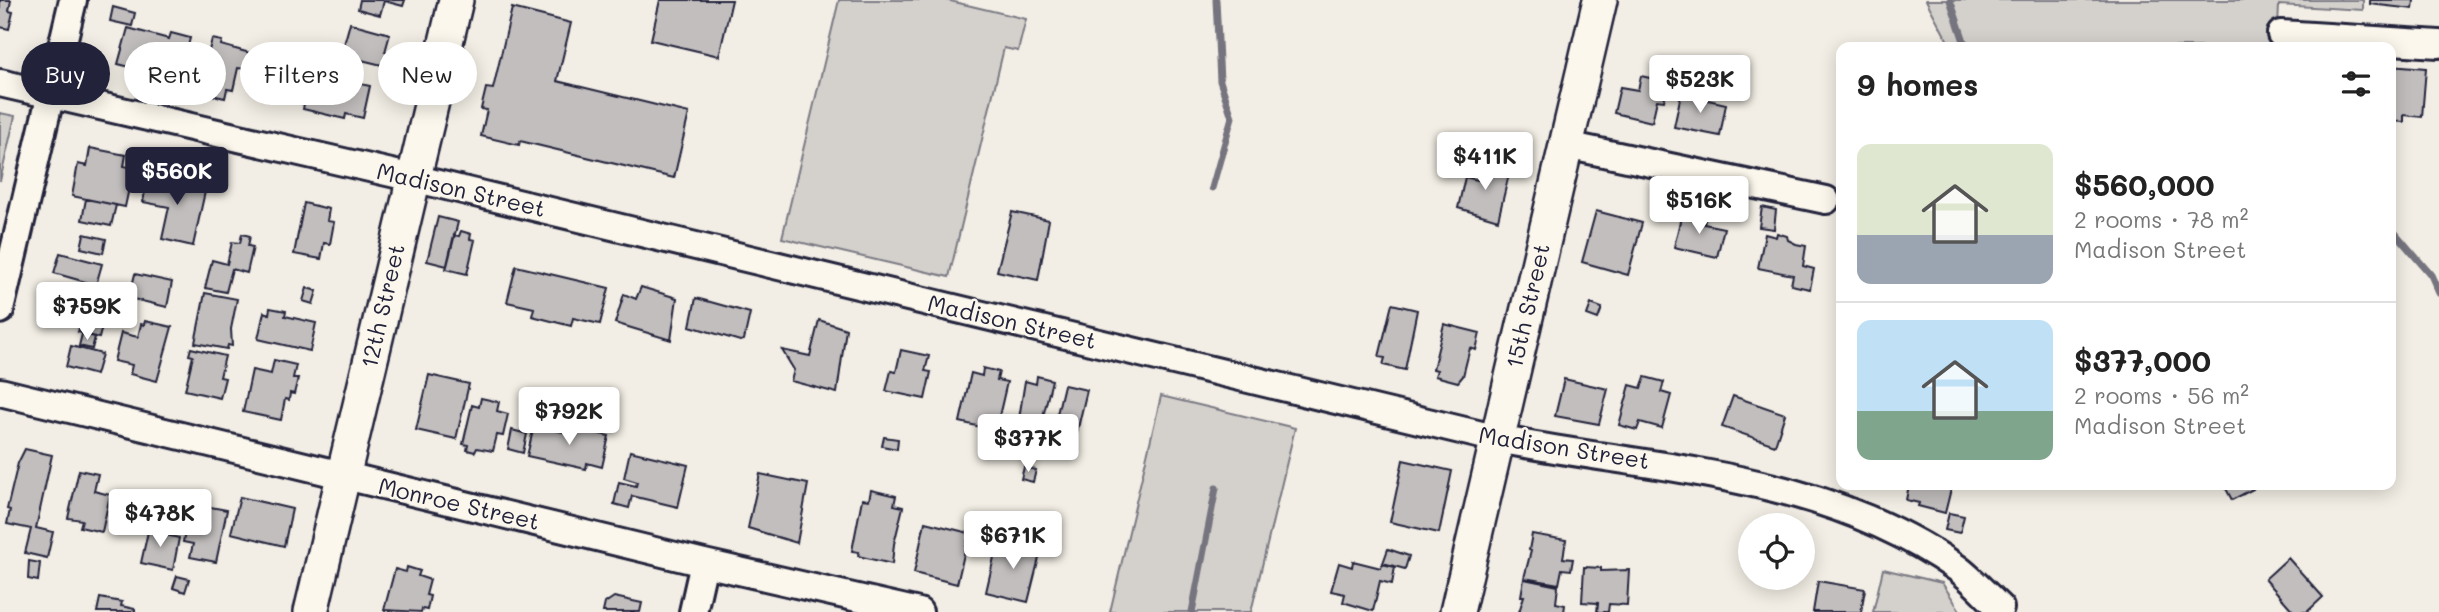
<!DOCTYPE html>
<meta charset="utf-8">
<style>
:root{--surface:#fff;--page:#f2f2f2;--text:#222;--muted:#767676;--line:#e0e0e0;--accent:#22223b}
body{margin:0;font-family:Mali,sans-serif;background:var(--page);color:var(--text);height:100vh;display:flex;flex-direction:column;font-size:26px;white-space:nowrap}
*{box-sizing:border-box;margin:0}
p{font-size:23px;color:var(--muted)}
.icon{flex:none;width:38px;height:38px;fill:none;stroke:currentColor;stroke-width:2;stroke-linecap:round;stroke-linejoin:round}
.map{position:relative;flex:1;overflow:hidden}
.drawer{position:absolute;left:1836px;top:42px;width:560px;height:448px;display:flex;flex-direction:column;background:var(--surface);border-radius:14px;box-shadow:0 4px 18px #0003}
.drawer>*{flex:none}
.top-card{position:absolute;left:21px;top:42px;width:665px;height:63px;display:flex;gap:14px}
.fabs{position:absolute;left:1738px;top:513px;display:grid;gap:14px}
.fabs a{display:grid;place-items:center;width:77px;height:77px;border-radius:50%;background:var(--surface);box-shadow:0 4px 18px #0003;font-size:35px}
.price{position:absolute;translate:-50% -60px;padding:0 16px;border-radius:7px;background:#fff;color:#222;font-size:23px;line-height:46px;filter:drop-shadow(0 2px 4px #0008)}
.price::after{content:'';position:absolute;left:50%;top:42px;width:21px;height:16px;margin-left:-10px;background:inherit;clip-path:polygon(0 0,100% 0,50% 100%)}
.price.active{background:var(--accent);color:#fff}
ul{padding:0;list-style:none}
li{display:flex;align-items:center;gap:21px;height:175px;padding:0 21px}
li+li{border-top:2px solid var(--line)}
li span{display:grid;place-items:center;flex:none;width:196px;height:140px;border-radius:14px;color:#555}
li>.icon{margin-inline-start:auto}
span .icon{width:84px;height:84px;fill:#fffc;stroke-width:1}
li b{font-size:30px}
h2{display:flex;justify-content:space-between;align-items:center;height:84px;padding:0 21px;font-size:30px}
.tag{padding:0 24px;border-radius:32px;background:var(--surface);box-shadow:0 4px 18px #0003;font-size:24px;line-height:63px}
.tag.active{background:var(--accent);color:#fff}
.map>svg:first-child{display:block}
</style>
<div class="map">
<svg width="2439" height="612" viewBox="0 0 2439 612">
<rect width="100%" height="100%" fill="#f2eee5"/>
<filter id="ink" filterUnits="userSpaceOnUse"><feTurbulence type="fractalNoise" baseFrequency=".0143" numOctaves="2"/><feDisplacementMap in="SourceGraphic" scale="14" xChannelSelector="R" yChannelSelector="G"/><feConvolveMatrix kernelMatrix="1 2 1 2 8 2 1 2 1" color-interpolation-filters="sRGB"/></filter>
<g filter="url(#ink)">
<path fill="#d4d1cc" stroke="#7b7a84" stroke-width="2" d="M839 0H946L1026 19 1018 51 1004 48 949 277 782 238Z
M1926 0H2363V10L2279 5 2277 47H1951Z
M0 113 15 116 0 181Z
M1161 396 1295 428 1251 612H1110Z
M1883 569 1942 583 1961 612H1873Z"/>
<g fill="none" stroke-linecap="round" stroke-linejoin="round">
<path stroke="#76747f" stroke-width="7" d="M1950 0 1966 47
M1212 188 1232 117 1220 81 1216 0
M2390 227 2431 275 2439 293
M1192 612 1216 488"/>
</g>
<path fill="#c2bebe" stroke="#22223b" stroke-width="2" d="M0 0H11L9 11 13 12 9 29 0 27Z
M360 0H405L403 6 384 1 380 15 358 9Z
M660 0H732L719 56 651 40Z
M2370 0H2414L2413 9 2370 4Z
M113 7 135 13 132 26 110 21Z
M512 8 571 23 557 81 689 113 674 178 520 141 519 145 481 136 487 110 481 109 486 88 493 89Z
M350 23 390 34 385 52H388L386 66 341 55Z
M128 28 169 39 171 33 190 38 183 66 173 64 171 69 168 68 167 74 162 75 118 64Z
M212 39 222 41 221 45 250 53 246 69 238 68 233 90 227 89 225 98 198 92Z
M2390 65 2426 68 2422 117 2404 115V122L2390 121Z
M294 68 314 73 315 68 352 77 351 82 370 86 363 118 346 114 345 119 303 109 304 104 286 100Z
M1641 76 1668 82 1664 101 1657 100 1652 122 1614 113 1620 87 1638 90Z
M1681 94 1726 104 1720 136 1674 127Z
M90 148 126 155 124 166 139 170 136 189 129 188 125 207 72 196 78 164 87 166Z
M1482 163 1510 170 1498 220 1458 208 1465 177 1478 180Z
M148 175 206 187 193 246 162 239 169 207 143 202Z
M86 199 116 205 111 226 82 220Z
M304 203 329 209 327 221 334 222 330 244 324 243 321 259 294 254Z
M1762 207 1776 210 1774 229 1759 227Z
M1596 211 1642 223 1628 275 1582 262Z
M1012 212 1049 220 1038 280 997 271Z
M1697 214 1706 216 1704 224 1724 228 1717 257 1674 247 1681 217 1695 220Z
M438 217 458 222 447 266 427 261Z
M461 231 471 234 470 239 475 240 467 274 446 269 454 235 459 236Z
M1777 233 1787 236 1788 240 1796 244 1806 246 1803 266 1814 269 1810 289 1791 285 1793 275 1758 268 1765 234 1776 237Z
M84 234 106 239 103 253 81 248Z
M242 234 250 236 248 246 253 247 247 273 232 269 226 292 205 288 212 260 227 264 232 242 240 243Z
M60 253 102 264 96 285 54 273Z
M516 266 609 288 600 324 573 318 571 326 532 316 534 308 507 302Z
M135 274 172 282 167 307 129 298Z
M641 287 677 298 671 340 615 323 624 294 636 299Z
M307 288 317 291 313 304 303 301Z
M205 293 237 299 231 329 232 346 228 345 227 349 195 343Z
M696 298 750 313 744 340 740 341 690 326Z
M1392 304 1417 310 1405 370 1383 365 1385 358 1379 357Z
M1591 304 1602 308 1598 319 1587 315Z
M85 306 106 311 99 338 78 332Z
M270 308 286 311 285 316 316 323 310 351 258 339 264 312 269 314Z
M819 320 846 329 837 393 791 381 794 370 782 350 810 356Z
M145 321 172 327 157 381 130 374 132 365 114 361 121 333 138 337 141 324 144 325Z
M1444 324 1480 333 1476 350 1470 348 1463 376 1458 382 1435 376 1437 370 1433 369Z
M82 334 95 337 92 349 79 346Z
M71 346 102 354 96 375 66 367Z
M191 348 225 356 220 377 225 378 220 398 185 390 193 356 189 355Z
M901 350 929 356 925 371 931 372 925 399 886 391 891 371 896 372Z
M274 360 296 365 293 378H298L294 394 290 393 289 400 285 399 281 420 243 412 252 370 271 374Z
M983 368 999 372 997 380 1007 382 997 425 986 423 985 428 960 422 971 373 982 376Z
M429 375 469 384 456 439 416 430Z
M1037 376 1052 380 1039 433 1034 442 1016 437 1025 381 1036 384Z
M1645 377 1664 382 1661 392 1671 395 1662 428 1640 422 1637 430 1619 425 1630 385 1641 388Z
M1564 379 1608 389 1599 424 1555 416Z
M1064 385 1087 390 1074 445 1051 439Z
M1733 396 1785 414 1775 445 1722 427Z
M481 398 499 402 497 411 508 414 503 436 497 435 493 451 477 448 475 452 467 450 468 445 463 444 472 405 479 407Z
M534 426 574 434 575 428 609 436 602 467 587 463 586 469 527 456Z
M512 430 527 434 523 453 508 449Z
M884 437 898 439 897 449 882 446Z
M25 449 52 455 36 528 53 532 47 558 25 553 31 529 7 524 10 510 7 509 18 463Z
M630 451 688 465 678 507 632 496 629 508 614 504 619 482 636 486 637 482 624 478Z
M1403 460 1452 471 1439 533 1390 522Z
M1024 467 1036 470 1033 482 1021 479Z
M79 470 98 474 94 491 110 495 102 532 80 527 82 520 68 518Z
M760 474 808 484 797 543 748 528Z
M1909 485H1952L1945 513 1918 506 1919 503 1906 500Z
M2224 485H2251L2253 489 2232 500Z
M871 490 896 496 894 505 903 507 894 544 892 564 858 556 859 552 852 551 862 499 869 500Z
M240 497 292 509 284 546 231 533Z
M205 506 227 510 216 562 190 557 193 544 183 542 188 515 203 518Z
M1949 513 1964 516 1960 533 1945 530Z
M925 522 969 533 957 584 914 573Z
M149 527 167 531 166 535 179 538 173 570 141 563Z
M1532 534 1566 540 1563 558 1573 559 1571 570 1562 569 1559 584 1524 578 1531 551 1529 550Z
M998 540 1041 550 1028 602 986 592Z
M1388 549 1409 556 1405 569 1383 563Z
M2288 558 2323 597 2307 612H2294L2265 579Z
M29 561 40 563 38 581 28 579Z
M1353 561 1381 568 1382 564 1395 567 1392 584 1380 581 1373 611 1343 602 1345 594 1331 591 1339 563 1352 567Z
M407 567 420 571 418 576 430 580 426 595 430 596 427 610 422 609 421 612 384 610 395 569 406 572Z
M1584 567 1601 568V571L1629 570 1627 605 1609 604 1608 612H1597L1598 603 1582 602Z
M177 576 189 579 185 592 173 588Z
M1524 579 1558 586 1556 603 1565 605 1564 612H1519L1524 596H1521Z
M1818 581 1865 589 1861 612H1813Z
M614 597 642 603 640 612H603L605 603Z
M100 598 122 602 121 606 135 609V612H97Z"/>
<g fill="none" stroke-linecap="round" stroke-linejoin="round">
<defs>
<path id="minor" d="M2281 34 2439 44
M0 83 413 178 1498 439C1655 470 1821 472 1957 568 1972 579 1986 595 2000 608
M1566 145 1826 200
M0 310 73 0
M0 392 704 563 919 612
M693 612 704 563"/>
<path id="tertiary" d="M311 612 456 0
M1457 612 1600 0"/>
</defs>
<use href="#minor" stroke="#22223b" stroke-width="32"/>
<use href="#tertiary" stroke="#22223b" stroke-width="38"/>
<use href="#minor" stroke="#fbf7ec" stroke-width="26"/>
<use href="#tertiary" stroke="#fbf7ec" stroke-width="33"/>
</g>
</g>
<g text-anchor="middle" stroke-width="5" stroke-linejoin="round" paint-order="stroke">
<g font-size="23" fill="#22223b" stroke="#fbf7ec">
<text transform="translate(461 190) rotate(13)" y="8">Madison Street</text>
<text transform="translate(383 306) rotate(-77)" y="8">12th Street</text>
<text transform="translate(1528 306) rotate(-77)" y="8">15th Street</text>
<text transform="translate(1012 322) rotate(13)" y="8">Madison Street</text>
<text transform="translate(1564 448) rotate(9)" y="8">Madison Street</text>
<text transform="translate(459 504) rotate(13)" y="8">Monroe Street</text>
</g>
</g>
</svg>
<div class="fabs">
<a><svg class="icon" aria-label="locate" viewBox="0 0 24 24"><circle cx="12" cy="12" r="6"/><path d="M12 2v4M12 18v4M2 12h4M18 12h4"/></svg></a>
</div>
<b class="price" style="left:1700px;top:115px">$523K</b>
<b class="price" style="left:1485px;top:192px">$411K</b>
<b class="price active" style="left:177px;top:207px">$560K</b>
<b class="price" style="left:1699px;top:236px">$516K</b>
<b class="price" style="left:87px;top:342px">$759K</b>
<b class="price" style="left:569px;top:447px">$792K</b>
<b class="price" style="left:1028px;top:474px">$377K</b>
<b class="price" style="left:160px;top:549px">$478K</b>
<b class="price" style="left:1013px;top:571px">$671K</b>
<div class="top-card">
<a class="tag active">Buy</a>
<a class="tag">Rent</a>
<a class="tag">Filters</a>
<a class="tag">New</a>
</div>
<section class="drawer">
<h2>9 homes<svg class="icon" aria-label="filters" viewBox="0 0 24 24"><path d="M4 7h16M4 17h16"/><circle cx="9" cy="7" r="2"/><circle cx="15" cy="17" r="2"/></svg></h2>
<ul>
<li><span style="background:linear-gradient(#dfe7d0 65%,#9aa5b1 0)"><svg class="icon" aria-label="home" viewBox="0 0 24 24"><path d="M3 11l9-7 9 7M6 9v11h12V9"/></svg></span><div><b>$560,000</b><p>2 rooms · 78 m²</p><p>Madison Street</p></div></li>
<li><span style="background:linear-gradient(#bfe0f5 65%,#7fa58c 0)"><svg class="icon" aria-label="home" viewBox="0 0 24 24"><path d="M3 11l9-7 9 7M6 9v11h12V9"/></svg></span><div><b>$377,000</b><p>2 rooms · 56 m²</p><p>Madison Street</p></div></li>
</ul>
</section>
</div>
